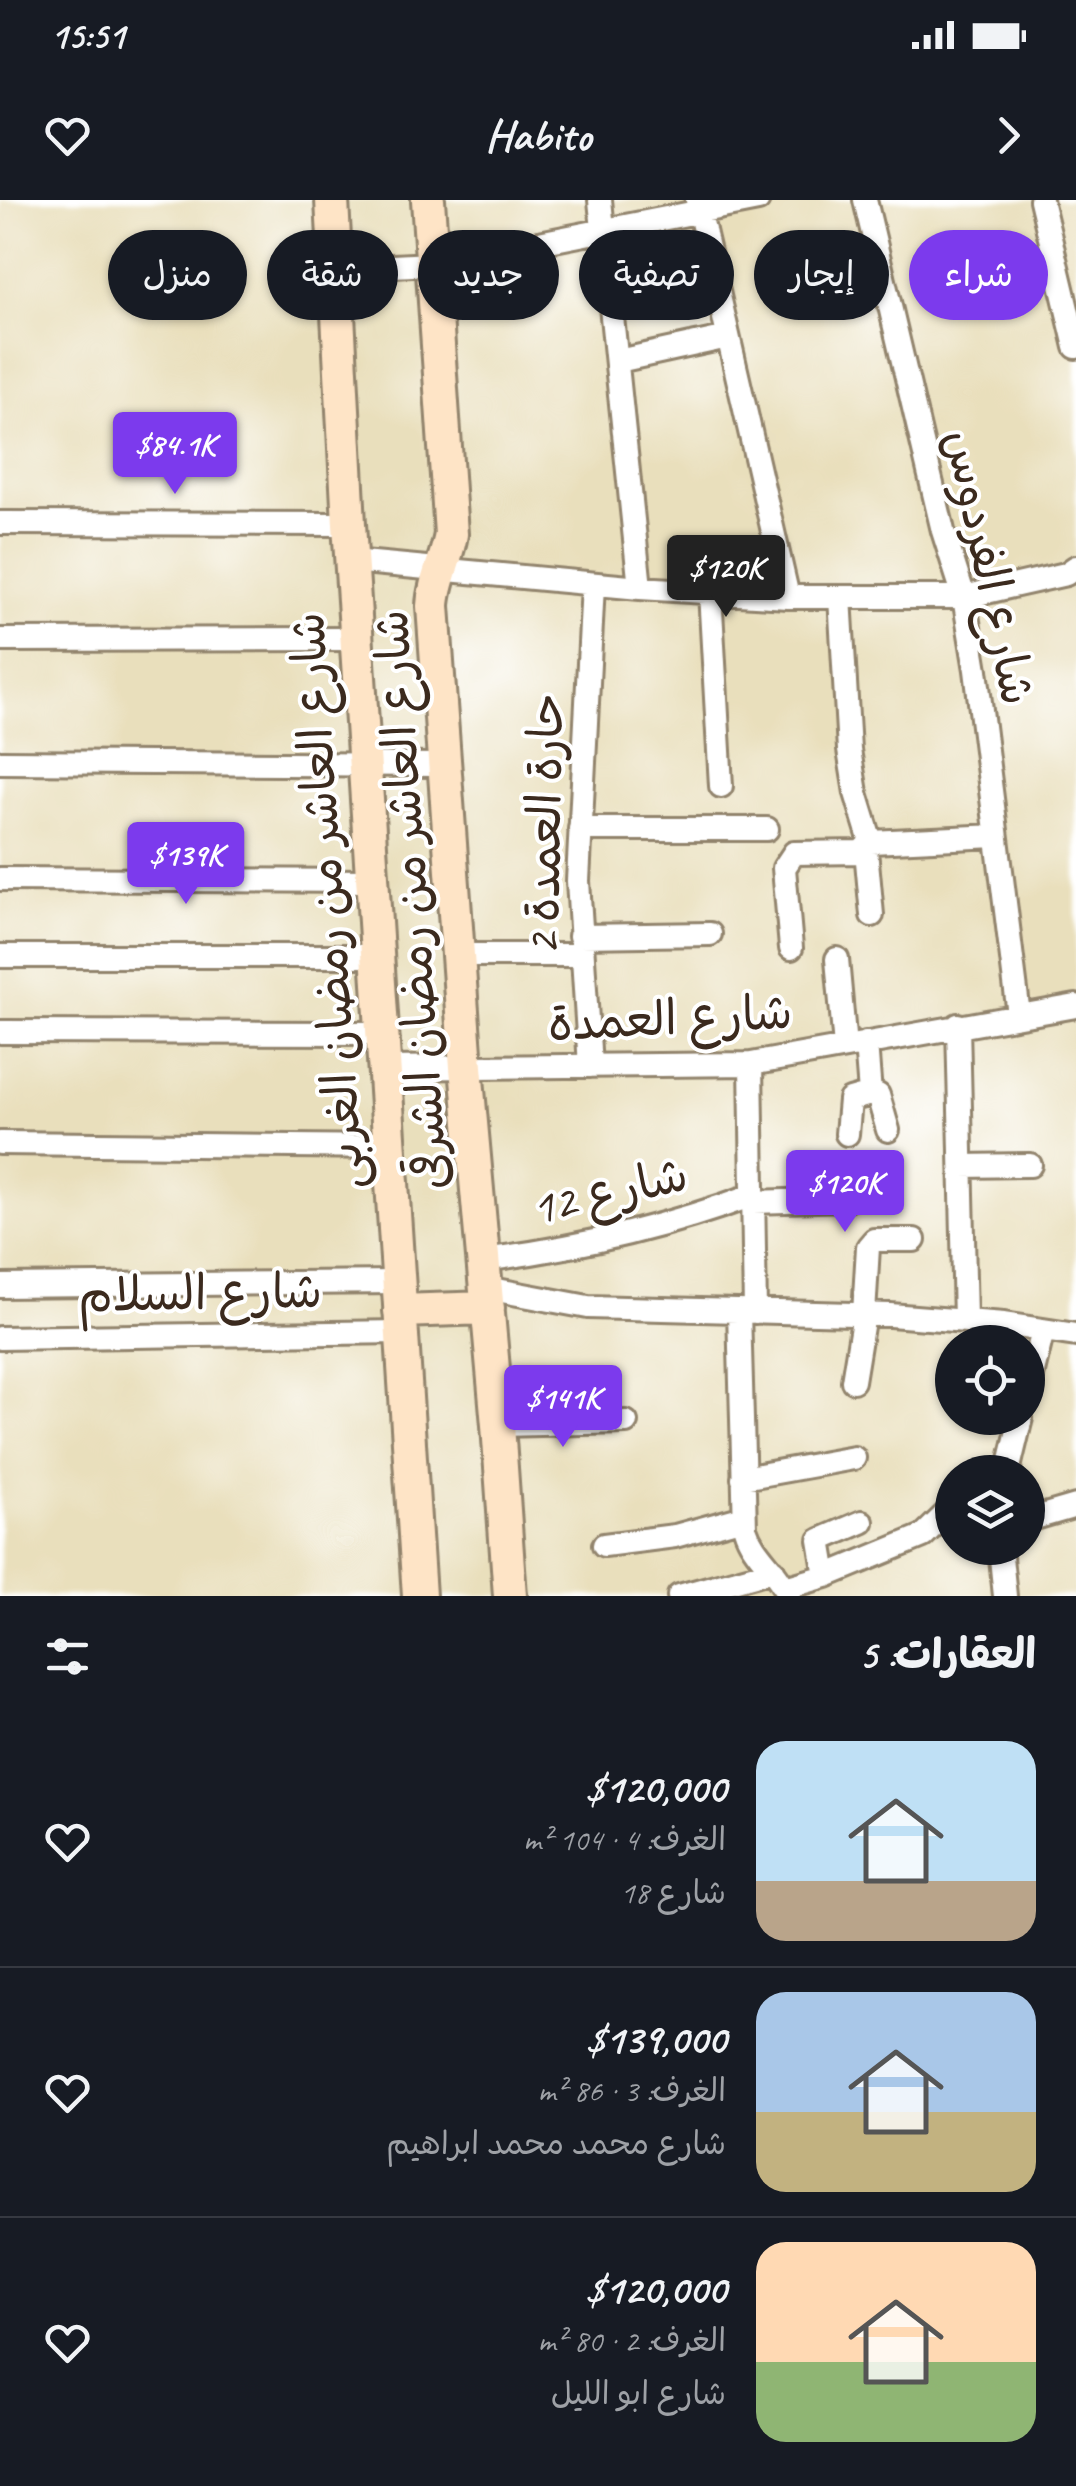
<!DOCTYPE html>
<html lang="ar">
<meta charset="utf-8">
<style>
:root{--surface:#171b24;--page:#242831;--text:#f1f3f6;--muted:#9ea1a6;--line:#363941;--accent:#7c3aed}
body{margin:0;font-family:Caveat,"Playpen Sans Arabic",sans-serif;background:var(--page);color:var(--text);direction:rtl;height:100vh;display:flex;flex-direction:column;font-size:38px;white-space:nowrap}
*{box-sizing:border-box;margin:0}
p{font-size:32px;color:var(--muted)}
.icon{flex:none;width:55px;height:55px;fill:none;stroke:currentColor;stroke-width:2;stroke-linecap:round;stroke-linejoin:round}
.map{position:relative;height:1396px;overflow:hidden;direction:ltr}
.side{display:flex;flex-direction:column;background:var(--surface);flex:1}
.side>*{flex:none}
.top-card{position:absolute;left:30px;top:30px;width:1018px;height:90px;direction:rtl;display:flex;gap:20px}
.buttons{position:absolute;left:935px;top:1125px;display:grid;gap:20px}
.buttons a{display:grid;place-items:center;width:110px;height:110px;border-radius:50%;background:var(--surface);box-shadow:0 2px 8px #0004;font-size:50px}
.price{position:absolute;translate:-50% -85px;padding:0 22px;border-radius:10px;background:var(--accent);color:#fff;font-size:32px;line-height:65px;filter:drop-shadow(0 2px 5px #0008)}
.price::after{content:'';position:absolute;left:50%;top:60px;width:30px;height:22px;margin-left:-15px;background:inherit;clip-path:polygon(0 0,100% 0,50% 100%)}
.price.current{background:#222;color:#fff}
ul{padding:0;list-style:none}
li{display:flex;align-items:center;gap:30px;height:250px;padding:0 40px}
li+li{border-top:2px solid var(--line)}
li span{display:grid;place-items:center;flex:none;width:280px;height:200px;border-radius:30px;color:#555}
li>.icon{margin-inline-start:auto}
span .icon{width:120px;height:120px;fill:#fffc;stroke-width:1}
li b{font-size:42px}
h2{display:flex;justify-content:space-between;align-items:center;height:120px;padding:0 40px;font-size:42px}
.pill{padding:0 35px;border-radius:45px;background:var(--surface);box-shadow:0 2px 8px #0004;font-size:35px;line-height:90px}
.pill.current{background:var(--accent);color:#fff}
.status{display:flex;justify-content:space-between;align-items:center;height:70px;padding:0 50px;background:var(--surface);direction:ltr}
.status svg{height:28px;fill:currentColor}
header{display:flex;justify-content:space-between;align-items:center;height:130px;padding:0 40px;background:var(--surface);font-size:45px;font-weight:700}
.map>svg:first-child{display:block}
</style>
<div class="status"><b>15:51</b><svg viewBox="0 0 49 12"><path d="M0 12V9h3v3zM5 12V6h3v6zM10 12V3h3v9zM15 12V0h3v12zM26 1h20v11H26zM47 4h2v5h-2z"/></svg></div>
<header><svg class="icon" aria-label="forward" viewBox="0 0 24 24"><path d="M9 5l7 7-7 7"/></svg>Habito<svg class="icon" aria-label="heart" viewBox="0 0 24 24"><path d="M12 20l-8-8c-3-5 5-10 8-4 3-6 11-1 8 4z"/></svg></header>
<div class="map">
<svg width="1076" height="1396" viewBox="0 0 1076 1396">
<rect width="100%" height="100%" fill="#fff"/>
<filter id="ink" filterUnits="userSpaceOnUse"><feTurbulence type="fractalNoise" baseFrequency=".01" numOctaves="2"/><feDisplacementMap in="SourceGraphic" scale="20" xChannelSelector="R" yChannelSelector="G"/><feConvolveMatrix kernelMatrix="1 2 1 2 8 2 1 2 1" color-interpolation-filters="sRGB"/></filter>
<filter id="wash" filterUnits="userSpaceOnUse"><feTurbulence type="fractalNoise" baseFrequency=".0048" numOctaves="4" result="noise"/><feDisplacementMap in="SourceGraphic" scale="40" xChannelSelector="R" yChannelSelector="G"/><feGaussianBlur stdDeviation="2.25" result="paint"/><feColorMatrix in="noise" values="0 0 0 0 0 0 0 0 0 0 0 0 0 0 0 0 0 1.4 0 .05"/><feComposite in="paint" operator="in"/></filter>
<g filter="url(#wash)">
<rect width="100%" height="100%" fill="#e9dfbc"/>
</g>
<g filter="url(#ink)">
<g fill="none" stroke-linecap="round" stroke-linejoin="round">
<defs>
<path id="street" d="M600 0 640 388
M697 0 788 397
M865 0 943 331 964 397 976 470 1019 815
M1041 0 1076 147
M334 69 432 64 758 0
M618 161 728 137
M0 323 349 324
M352 361 640 388 788 397H964L1066 374 1076 367
M710 392 721 586
M0 440 357 439
M0 562 444 565
M580 629H767
M871 642 996 636
M866 650 872 715
M0 679 373 681
M580 736 710 734
M791 748 784 668 794 653 861 652 871 642 856 593 849 550 840 397
M458 755H581
M0 756H378
M837 759 845 847
M958 825 965 1120
M0 832 382 833
M866 843 870 894
M751 864 755 1112
M590 866 578 681 593 384
M385 868 751 864 1076 806
M847 934 850 900 874 893 878 895 888 930
M0 943 390 947
M962 966 1030 965
M753 1002 850 999
M483 1060C577 1048 664 1028 753 995
M0 1086 398 1082
M486 1088 588 1107 890 1115 1004 1124 1076 1135
M739 1111 745 1328C753 1355 778 1370 788 1396
M0 1138 402 1132
M853 1181 864 1114 868 1047 874 1040H914
M1028 1193 1043 1130
M498 1225 626 1222
M1008 1272 1021 1218
M743 1278 854 1258
M1028 1320 1076 1306
M604 1345 675 1336 744 1317
M1000 1348 1005 1396
M826 1376 820 1340 862 1322
M785 1388 826 1376 923 1336 952 1308
M679 1396 773 1370"/>
<path id="secondary" d="M332 0 349 324 419 1396
M428 0 451 334C447 359 434 381 433 406L466 867 498 1225 510 1396
M400 1111 488 1108"/>
</defs>
<use href="#street" stroke="#92846d" stroke-width="28"/>
<use href="#secondary" stroke="#92846d" stroke-width="38"/>
<use href="#street" stroke="#fff" stroke-width="22"/>
<use href="#secondary" stroke="#fee4c6" stroke-width="32"/>
</g>
</g>
<g text-anchor="middle" stroke-width="8" stroke-linejoin="round" paint-order="stroke">
<g font-size="48" fill="#3b2a1e" stroke="#fff">
<text transform="translate(991 367) rotate(78)" y="17">شارع الفردوس</text>
<text transform="translate(543 624) rotate(-89)" y="17">حارة العمدة 2</text>
<text transform="translate(410 700) rotate(-94)" y="17">شارع العاشر من رمضان الشرقى</text>
<text transform="translate(326 701) rotate(-94)" y="17">شارع العاشر من رمضان الغربى</text>
<text transform="translate(670 817) rotate(-3)" y="17">شارع العمدة</text>
<text transform="translate(609 990) rotate(-13)" y="17">شارع 12</text>
<text transform="translate(200 1092) rotate(-1)" y="17">شارع السلام</text>
</g>
</g>
</svg>
<div class="buttons">
<a><svg class="icon" aria-label="locate" viewBox="0 0 24 24"><circle cx="12" cy="12" r="6"/><path d="M12 2v4M12 18v4M2 12h4M18 12h4"/></svg></a>
<a><svg class="icon" aria-label="layers" viewBox="0 0 24 24"><path d="M12 4l9 5-9 5-9-5zM3 14l9 5 9-5"/></svg></a>
</div>
<b class="price" style="left:175px;top:297px">$84.1K</b>
<b class="price current" style="left:726px;top:420px">$120K</b>
<b class="price" style="left:186px;top:707px">$139K</b>
<b class="price" style="left:845px;top:1035px">$120K</b>
<b class="price" style="left:563px;top:1250px">$141K</b>
<div class="top-card">
<a class="pill current">شراء</a>
<a class="pill">إيجار</a>
<a class="pill">تصفية</a>
<a class="pill">جديد</a>
<a class="pill">شقة</a>
<a class="pill">منزل</a>
</div>
</div>
<section class="side">
<h2>العقارات: 5<svg class="icon" aria-label="filters" viewBox="0 0 24 24"><path d="M4 7h16M4 17h16"/><circle cx="9" cy="7" r="2"/><circle cx="15" cy="17" r="2"/></svg></h2>
<ul>
<li><span style="background:linear-gradient(#bfe0f5 70%,#b9a48a 0)"><svg class="icon" aria-label="home" viewBox="0 0 24 24"><path d="M3 11l9-7 9 7M6 9v11h12V9"/></svg></span><div><b>$120,000</b><p>الغرف: 4 · 104 m²</p><p>شارع 18</p></div><svg class="icon" aria-label="heart" viewBox="0 0 24 24"><path d="M12 20l-8-8c-3-5 5-10 8-4 3-6 11-1 8 4z"/></svg></li>
<li><span style="background:linear-gradient(#a9c7e8 60%,#c2b280 0)"><svg class="icon" aria-label="home" viewBox="0 0 24 24"><path d="M3 11l9-7 9 7M6 9v11h12V9"/></svg></span><div><b>$139,000</b><p>الغرف: 3 · 86 m²</p><p>شارع محمد محمد ابراهيم</p></div><svg class="icon" aria-label="heart" viewBox="0 0 24 24"><path d="M12 20l-8-8c-3-5 5-10 8-4 3-6 11-1 8 4z"/></svg></li>
<li><span style="background:linear-gradient(#ffd9b3 60%,#8fb573 0)"><svg class="icon" aria-label="home" viewBox="0 0 24 24"><path d="M3 11l9-7 9 7M6 9v11h12V9"/></svg></span><div><b>$120,000</b><p>الغرف: 2 · 80 m²</p><p>شارع ابو الليل</p></div><svg class="icon" aria-label="heart" viewBox="0 0 24 24"><path d="M12 20l-8-8c-3-5 5-10 8-4 3-6 11-1 8 4z"/></svg></li>
</ul>
</section>
